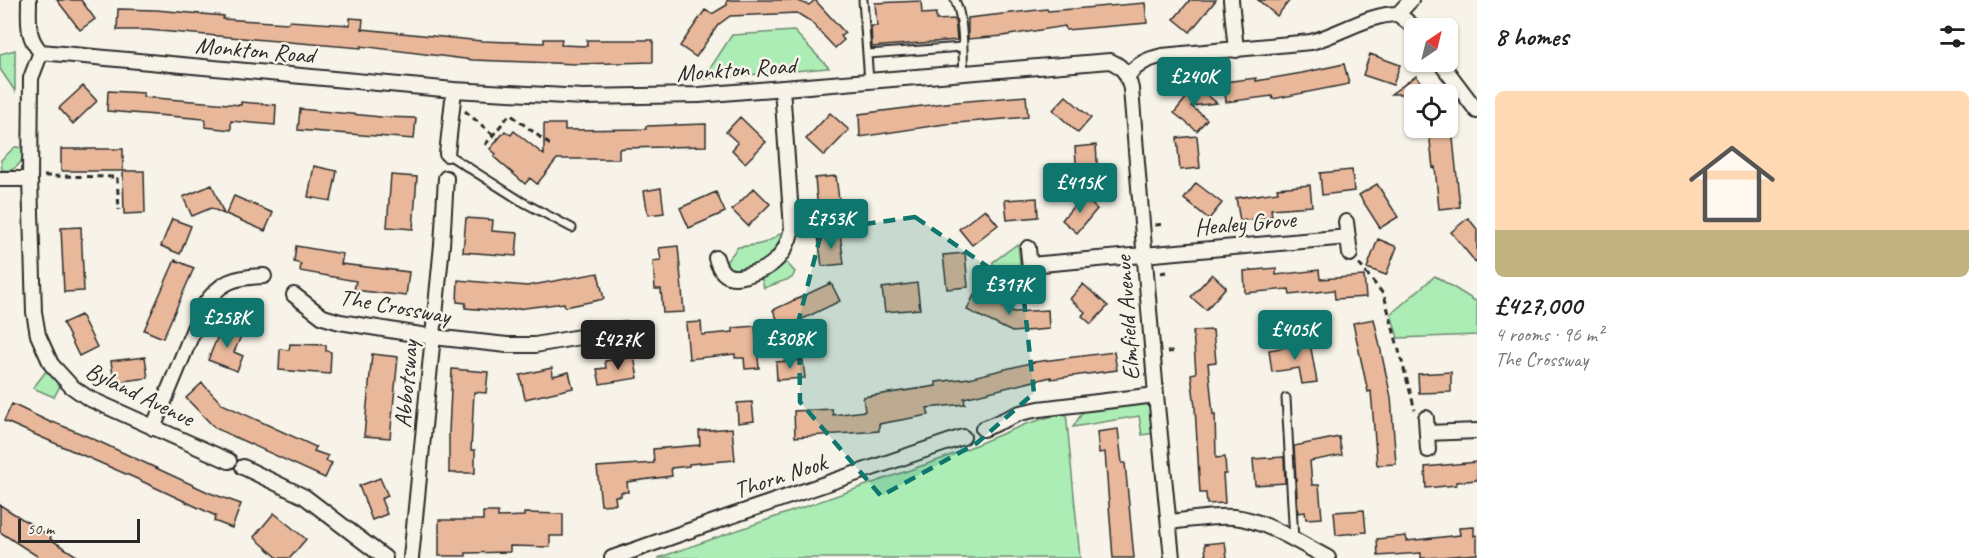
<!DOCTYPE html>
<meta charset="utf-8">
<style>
:root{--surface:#fff;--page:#f6f6f6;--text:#202124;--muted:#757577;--accent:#0f766e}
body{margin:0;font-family:Caveat,sans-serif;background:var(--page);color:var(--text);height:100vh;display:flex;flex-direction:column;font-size:22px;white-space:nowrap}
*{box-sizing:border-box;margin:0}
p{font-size:20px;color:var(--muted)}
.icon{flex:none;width:33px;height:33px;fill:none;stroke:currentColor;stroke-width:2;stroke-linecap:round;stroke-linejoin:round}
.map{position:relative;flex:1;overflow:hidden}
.side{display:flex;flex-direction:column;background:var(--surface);width:510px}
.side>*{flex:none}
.needle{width:39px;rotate:35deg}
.buttons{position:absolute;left:1404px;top:18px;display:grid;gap:12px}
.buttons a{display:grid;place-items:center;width:54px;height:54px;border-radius:9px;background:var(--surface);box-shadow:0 2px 4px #0004;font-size:30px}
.scale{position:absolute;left:18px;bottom:15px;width:122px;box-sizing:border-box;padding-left:6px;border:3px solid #2b2b2b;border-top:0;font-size:16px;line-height:21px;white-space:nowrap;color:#2b2b2b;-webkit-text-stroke:4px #f7f3e8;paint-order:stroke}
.price{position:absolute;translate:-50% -51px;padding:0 14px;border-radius:6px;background:var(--accent);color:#fff;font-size:20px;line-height:39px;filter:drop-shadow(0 2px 3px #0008)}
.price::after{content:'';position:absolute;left:50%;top:36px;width:18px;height:14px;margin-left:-9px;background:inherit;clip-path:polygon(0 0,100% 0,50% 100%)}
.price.selected{background:#222;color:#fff}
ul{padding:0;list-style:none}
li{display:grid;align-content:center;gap:12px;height:318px;padding:0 18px}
li span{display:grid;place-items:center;height:186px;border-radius:9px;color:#555}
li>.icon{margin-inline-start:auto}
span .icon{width:108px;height:108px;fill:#fffc;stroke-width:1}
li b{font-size:26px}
h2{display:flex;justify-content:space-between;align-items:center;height:72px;padding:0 18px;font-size:26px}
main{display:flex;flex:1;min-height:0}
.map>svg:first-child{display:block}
</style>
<main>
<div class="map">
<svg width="1477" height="558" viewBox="0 0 1477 558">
<rect width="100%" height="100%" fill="#f7f3e8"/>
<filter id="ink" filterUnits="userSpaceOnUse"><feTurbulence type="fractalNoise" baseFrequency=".0167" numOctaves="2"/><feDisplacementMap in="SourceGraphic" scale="12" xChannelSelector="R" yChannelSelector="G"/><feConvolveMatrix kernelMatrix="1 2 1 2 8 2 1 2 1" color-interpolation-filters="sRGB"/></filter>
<g filter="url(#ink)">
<path fill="#acedb6" stroke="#6c8c70" stroke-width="1.5" d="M794 31 829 68 703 79 732 35Z
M15 50V91L0 69V54Z
M15 147 25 148C24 161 16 173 2 170L1 160Z
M787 228C781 257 754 275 726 267V262L738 247C761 245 769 244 787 228Z
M1016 245H1018L1023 289H1019L993 275V262Z
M783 259 795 272 792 278 764 288 761 276Z
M1435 276 1477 302V335L1398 338 1391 314Z
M47 370 60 386 54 397 33 388Z
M1145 403C1155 409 1154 422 1155 433L1142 435 1139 416 1073 427 1086 407Z
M1066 412 1080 558H658L944 458 1026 424Z"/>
<path fill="#e9b89a" stroke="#2b2b2b" stroke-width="1.5" d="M57 0H81L95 19 80 30Z
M727 0H794L809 5 815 0 845 33 841 36 844 40 835 48 810 21 797 13 730 16 718 25 696 57 680 46 705 10 712 14 727 5Z
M1190 0H1216L1190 32 1174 19Z
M1258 0H1290L1277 16Z
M921 1 922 14 936 13V20L955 19 957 40 872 47 871 26H877L875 3Z
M1145 3 1147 23 1066 30 1065 26 1003 36 968 39V18L1047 9 1048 11Z
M118 9 156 10 224 16 223 19 288 23 289 21 350 25V18L363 19 362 29 482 41 544 43V39H562L561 45 587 46V40H653V62L577 64 473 60 361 46V48L147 30H117Z
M1370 54 1400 65 1393 85 1363 75Z
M1344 64 1349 84 1273 99 1272 96 1226 102 1224 82 1256 78V81L1302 73Z
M1416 76 1429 94H1414V112L1402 94H1391Z
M83 86 97 101 73 124 59 108Z
M1196 86 1217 103 1191 106 1207 119 1197 131 1174 113Z
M108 91 144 93 143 97 241 105V102L276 105 275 125 231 121V130L205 127V119L107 111Z
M1026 96 1028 117 945 124 860 137 859 114 946 103Z
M1066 96 1091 118 1078 133 1053 110Z
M300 109 381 117 416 118 414 139 298 130Z
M830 113 849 130 824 156 806 139Z
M740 117 766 142 745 163 732 150 738 143 726 132Z
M544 124H565V130L646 129V126L706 124V146L625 148 619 149V159H557L537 184 530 178 525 184 494 157 496 154 490 149 505 131 511 135 514 131 544 155Z
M1452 129 1460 207 1439 209 1435 167 1433 168 1429 132Z
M1197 136 1200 168 1180 170 1177 138Z
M1096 145 1098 177 1077 179 1075 147Z
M61 149H123V171H61Z
M314 166 337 171 331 201 308 197Z
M1352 170 1354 191 1322 195 1320 173Z
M123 171H144L145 213 124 214Z
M391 175 417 177 413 229 387 227Z
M836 176 840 208 818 211 815 178Z
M1196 183 1222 203 1209 219 1184 199Z
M1377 184 1398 217 1380 228 1359 195Z
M212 185 224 214 211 208 192 216 183 197Z
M1310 185 1312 206 1271 209 1272 216 1240 221 1236 198 1278 192 1277 188Z
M661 188 664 213 648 215 644 191Z
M754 188 770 204 748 226 732 210Z
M716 192 725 212 689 228 680 208Z
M234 196 273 213 265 231 226 214Z
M1082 196 1097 209 1077 233 1062 220Z
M1037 198 1038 217 1007 220 1005 200Z
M985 209 998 225 972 245 959 229Z
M466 218 493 220 492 231 518 233 516 256 463 252Z
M1468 218 1477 229V264L1451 232Z
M172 219 191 226 180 254 161 246Z
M81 227 84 291 64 292 61 228Z
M840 234 844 264 822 266 818 236Z
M1378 239 1397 247 1386 275 1367 268Z
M296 246 343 254 341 264 409 272 406 296 354 290 356 281 300 271 301 264 294 262Z
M678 246 684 312 663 313 661 289H655L653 261 661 260 659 248Z
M965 253 968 287 947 289 943 255Z
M175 260 194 268 163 338 144 330Z
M1276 268V275L1319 270 1320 279 1364 276 1366 297 1335 299 1334 290 1290 295 1289 289 1245 293 1244 271Z
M598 273 604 299 565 307 564 303 501 311 465 308 466 303 457 302 458 280 527 286Z
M1212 274 1226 287 1206 310 1191 297Z
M831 283 840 301 782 329 773 310Z
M917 283 920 309 885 312 882 288Z
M1083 284 1108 306 1091 324 1082 316 1085 312 1070 299Z
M975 293 1014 312 1048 310 1049 329 1012 332 967 310Z
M81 315 97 347 79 356 63 323Z
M1374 319 1391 397 1396 464 1377 465 1371 391 1368 392 1353 323Z
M701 322 702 335 733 332V328L755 326 759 368 745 369 744 358H735V354L689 359 686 323Z
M222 326 242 334 234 352 243 356 237 371 208 360Z
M1213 330 1216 362 1208 363 1213 415 1215 414 1216 458 1225 457 1226 474H1223L1225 503 1207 504 1206 493H1200L1195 407 1191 374 1196 373 1193 331Z
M1310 343 1317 382 1302 384 1299 368 1272 372 1269 350Z
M290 344 326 345V351L331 352 330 374 279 370 280 349 289 350Z
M1114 352 1117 370 1051 379V377L964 398 965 404 927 408 929 415 879 424V431L795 437 794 411 832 409 833 415 865 411 863 397 936 386V382L969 378 1034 362Z
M372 354 398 357 390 438 364 436Z
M145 357 148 378 114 382 111 361Z
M634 357 638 378 600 384 597 369 606 368 605 361Z
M803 360 805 378 777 380 776 362Z
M552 368 553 376 569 372 573 388 525 399 520 375Z
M452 369 488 372 486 393 474 392 471 450H475V473H449V432Z
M1451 372V392L1419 393 1418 374Z
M202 383 222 404 316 447 314 451 328 456 326 461 332 463 325 478 215 428 186 398Z
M752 402 754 421 738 423 737 403Z
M12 404 52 423 53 422 89 437 210 493 241 504 232 528 214 521 216 516 135 478 4 421Z
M732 428 735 460 689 464V466L671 468 672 476 627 482 628 492H621V496H615L616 504 601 505 597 467 654 463 653 449 700 445 699 431Z
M1118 429 1122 463H1125L1134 558H1113L1105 452 1099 453 1097 432Z
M1339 437 1342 455 1310 461 1312 485H1319L1322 518 1306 519 1305 512 1298 513 1294 446Z
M1284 457 1285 483 1255 485 1253 459Z
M1477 462V480L1456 482V485L1426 488 1425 467Z
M380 478 388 496 381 499 387 514 372 520 359 486Z
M0 505 51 537 50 539 80 558H40L0 532Z
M1364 510 1366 532 1336 535 1334 512Z
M483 512H498V517L524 516V513L563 514V536H550V547L510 546V552L466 553V556H439V520H483Z
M274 513 306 539 290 558H278L254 537Z
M1474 527V536L1477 535V554L1428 558H1421V553L1378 556 1377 539 1406 536 1407 541 1460 535 1459 528Z
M1225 542 1227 558H1206L1205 544Z"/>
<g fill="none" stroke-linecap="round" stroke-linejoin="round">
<defs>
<path id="service" d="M863 0 869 81
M955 0C965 22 962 50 964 73
M868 54 962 47
M447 154 521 201 572 228
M1286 398 1294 540"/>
<path id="minor" d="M29 0C29 20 26 37 41 52
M1231 0 1236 50
M1398 14 1415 28
M1398 14 1411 0
M41 52 454 90 583 97 699 95 1110 61C1124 67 1128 75 1131 89L1156 395 1172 558
M41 52 31 78 30 179 34 312 38 335 51 364 71 386 88 398 229 461
M1440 62 1477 111
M1128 75C1138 64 1147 59 1162 56L1311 42C1340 34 1369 14 1398 14
M447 154 454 90
M0 179H30
M1346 222 1350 254
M1028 248 1031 280
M716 258C722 280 734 280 753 273 760 271 769 267 774 262 784 254 789 241 792 229L782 88
M1030 265 1348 237
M294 295 323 317 340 322 433 337 507 345H535L625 329
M1426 418 1428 450
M153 428 203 307C220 281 234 277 264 276
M983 429 1020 413 1039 409 1156 395
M1427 433 1477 431
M243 467 305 497 385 558
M1169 522C1191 520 1213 515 1234 517 1265 520 1301 544 1328 558
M411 558 442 245 446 178
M612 558 728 517 963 437"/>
</defs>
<use href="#service" stroke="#2b2b2b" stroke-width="11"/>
<use href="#minor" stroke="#2b2b2b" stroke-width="18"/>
<path stroke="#2b2b2b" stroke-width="3" stroke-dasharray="6 4.5" stroke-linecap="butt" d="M465 111 498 139
M485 145 510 114 549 144H554
M44 176 117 177 119 210
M1155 225 1165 224
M1359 264 1384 295 1415 410
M1161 273 1171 271
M1167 352 1177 351"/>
<use href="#service" stroke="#f7f3e8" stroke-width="7"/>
<use href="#minor" stroke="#f7f3e8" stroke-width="14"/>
</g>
</g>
<path fill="#0f766e" fill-opacity="0.2" stroke="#0f766e" stroke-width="4.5" stroke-dasharray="12 8" stroke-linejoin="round" d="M915 217 1023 291 1034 393 977 443 881 496 800 402 799 319 822 230Z"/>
<g text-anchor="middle" stroke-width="5" stroke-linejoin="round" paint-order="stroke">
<g font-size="24" fill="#2b2b2b" stroke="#f7f3e8">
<text transform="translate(255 50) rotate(5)" y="8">Monkton Road</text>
<text transform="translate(736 69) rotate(-4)" y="8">Monkton Road</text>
<text transform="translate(1245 223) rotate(-5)" y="8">Healey Grove</text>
<text transform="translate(395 306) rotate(10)" y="8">The Crossway</text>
<text transform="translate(1127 318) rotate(-94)" y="8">Elmfield Avenue</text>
<text transform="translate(406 384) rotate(-85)" y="8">Abbotsway</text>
<text transform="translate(140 394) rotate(26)" y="8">Byland Avenue</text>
<text transform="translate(780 476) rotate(-18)" y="8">Thorn Nook</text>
</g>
</g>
</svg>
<div class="buttons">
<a><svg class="needle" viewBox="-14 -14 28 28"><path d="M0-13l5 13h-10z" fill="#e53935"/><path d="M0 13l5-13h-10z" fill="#757577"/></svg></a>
<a><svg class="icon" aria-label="locate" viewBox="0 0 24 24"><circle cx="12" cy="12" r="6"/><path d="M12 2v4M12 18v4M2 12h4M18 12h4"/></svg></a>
</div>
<div class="scale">50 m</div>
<b class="price" style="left:1194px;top:108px">£240K</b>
<b class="price" style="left:1080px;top:214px">£415K</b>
<b class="price" style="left:831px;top:250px">£753K</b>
<b class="price" style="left:1009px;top:316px">£317K</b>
<b class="price" style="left:227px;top:349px">£258K</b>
<b class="price" style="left:1295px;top:361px">£405K</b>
<b class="price" style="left:790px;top:370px">£308K</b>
<b class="price selected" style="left:618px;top:371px">£427K</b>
</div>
<section class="side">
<h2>8 homes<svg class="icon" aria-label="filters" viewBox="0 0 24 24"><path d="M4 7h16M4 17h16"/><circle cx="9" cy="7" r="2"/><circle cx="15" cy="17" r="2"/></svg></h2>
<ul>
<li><span style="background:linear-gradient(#ffd9b3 75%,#c2b280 0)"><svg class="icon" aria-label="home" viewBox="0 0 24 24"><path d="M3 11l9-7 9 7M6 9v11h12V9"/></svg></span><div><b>£427,000</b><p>4 rooms · 96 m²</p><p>The Crossway</p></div></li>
</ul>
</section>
</main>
